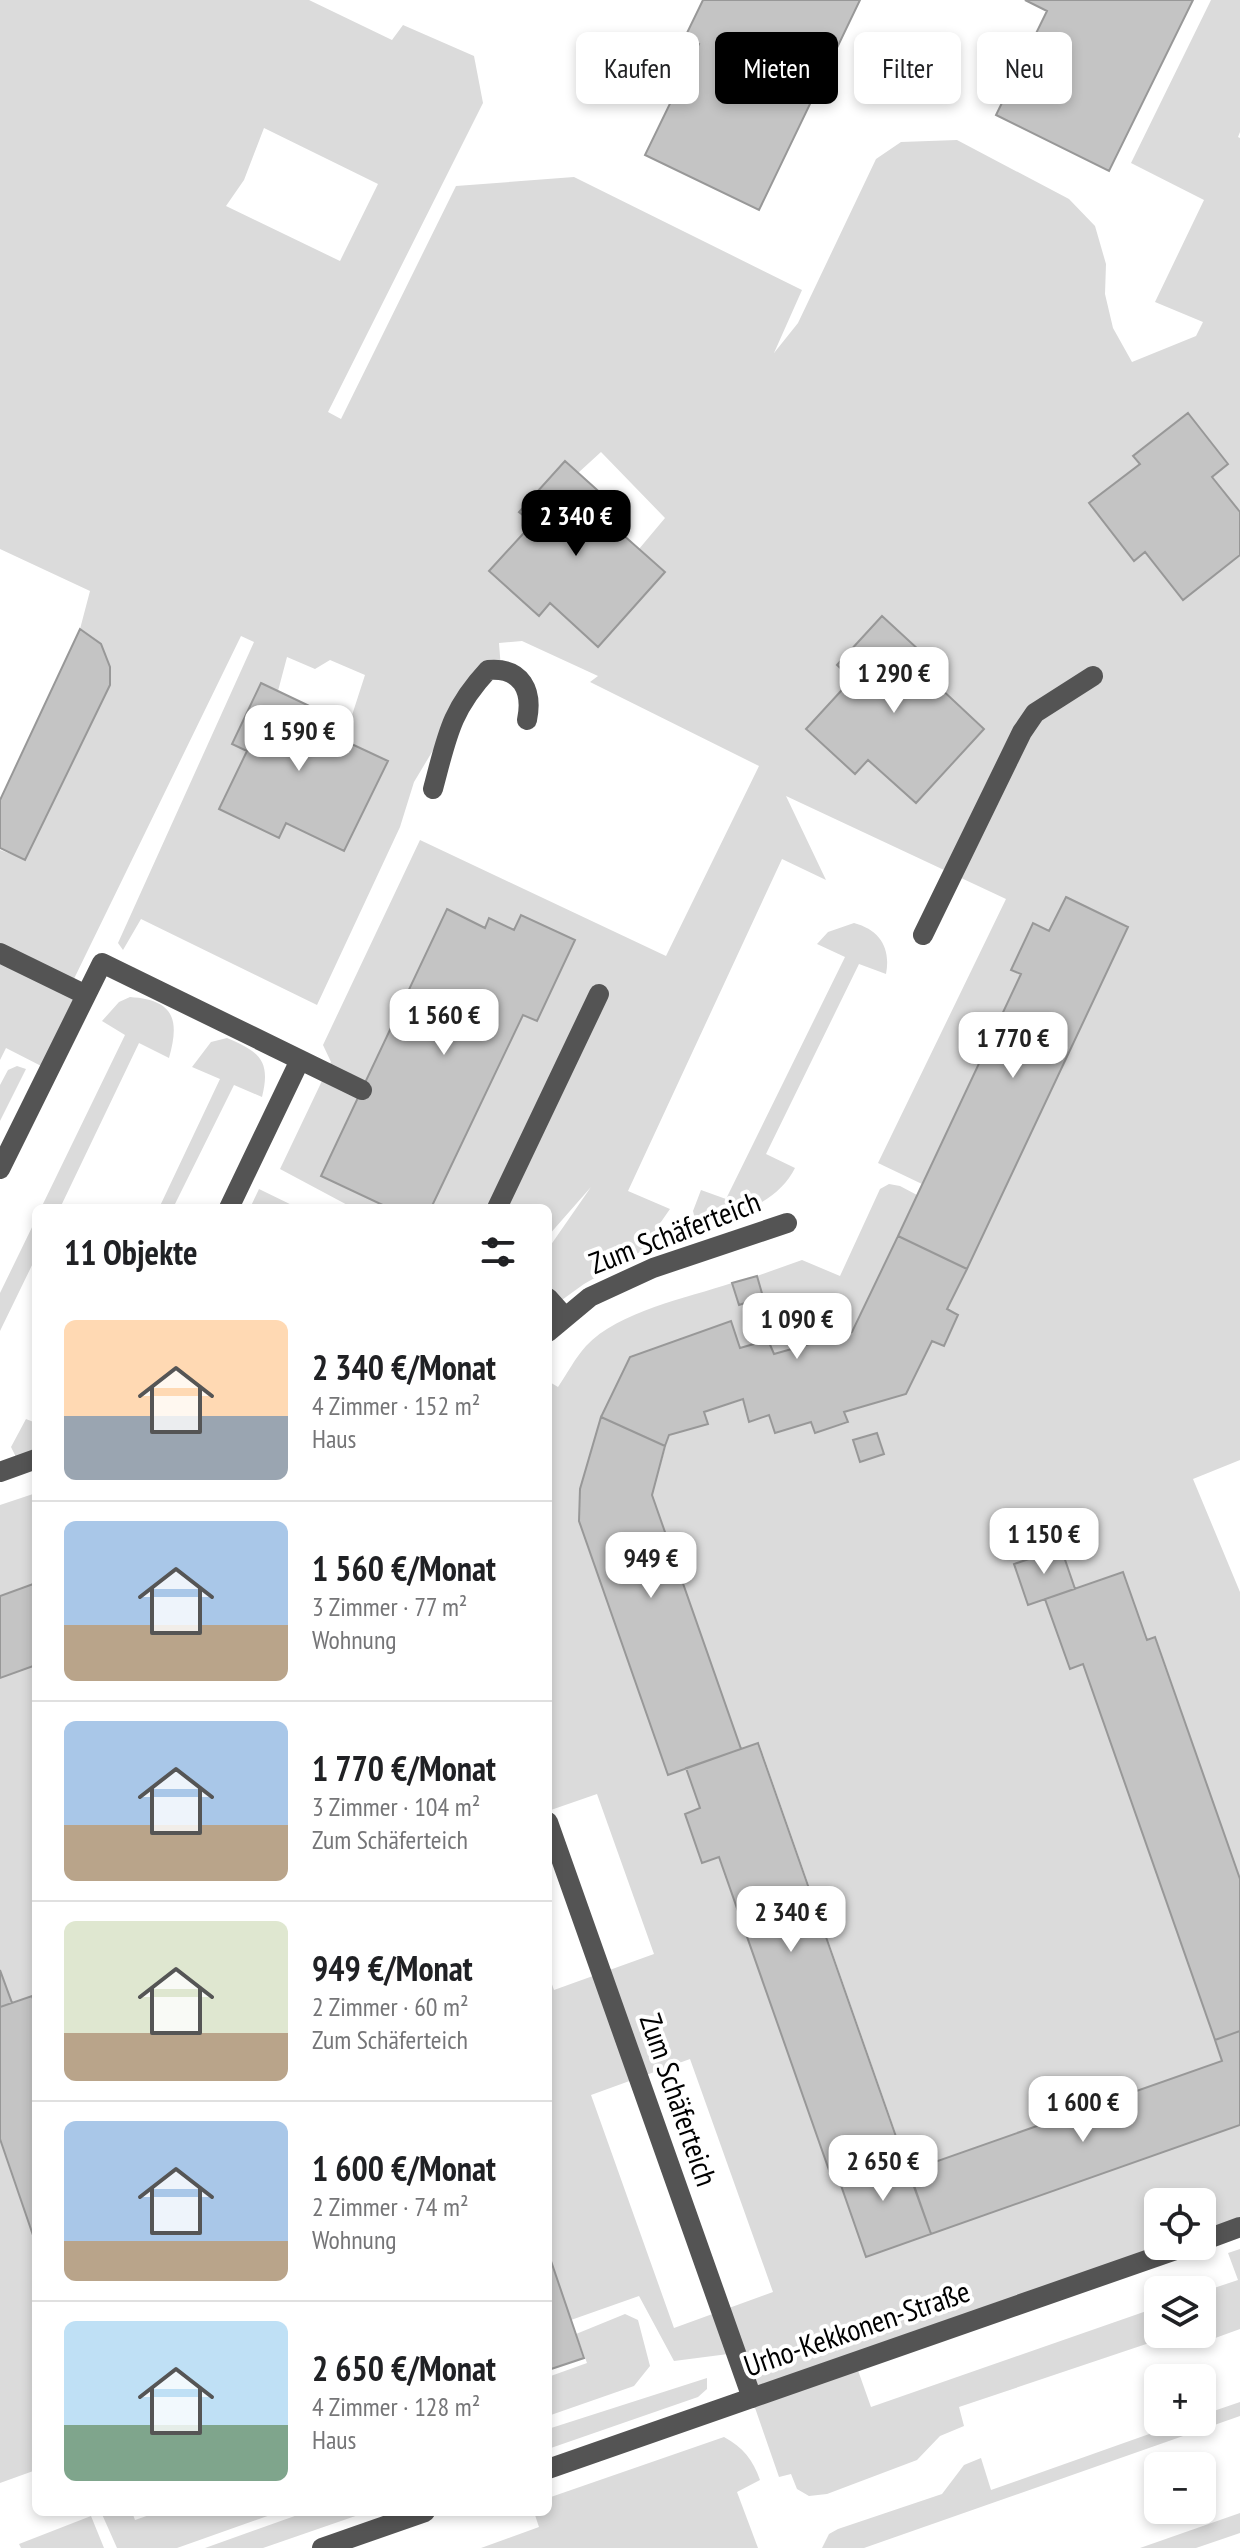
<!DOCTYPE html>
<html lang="de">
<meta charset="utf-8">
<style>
:root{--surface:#fff;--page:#f6f6f6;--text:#202124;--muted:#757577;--line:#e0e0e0;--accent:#000}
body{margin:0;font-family:"PT Sans Narrow",sans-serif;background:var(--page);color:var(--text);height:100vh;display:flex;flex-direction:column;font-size:30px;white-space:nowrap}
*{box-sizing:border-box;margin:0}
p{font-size:26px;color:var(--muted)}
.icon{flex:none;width:44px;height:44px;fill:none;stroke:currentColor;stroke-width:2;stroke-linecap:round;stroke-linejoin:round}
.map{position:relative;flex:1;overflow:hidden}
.drawer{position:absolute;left:32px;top:1204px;width:520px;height:1312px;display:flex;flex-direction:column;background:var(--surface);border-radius:12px;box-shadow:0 4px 12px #0003}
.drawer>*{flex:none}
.banner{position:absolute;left:576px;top:32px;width:544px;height:72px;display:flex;gap:16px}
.tools{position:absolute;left:1144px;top:2188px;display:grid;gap:16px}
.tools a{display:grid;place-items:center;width:72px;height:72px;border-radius:12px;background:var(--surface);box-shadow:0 4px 12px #0003;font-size:40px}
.price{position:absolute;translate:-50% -68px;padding:0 18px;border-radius:16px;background:#fff;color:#222;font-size:26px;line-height:52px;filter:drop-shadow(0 2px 4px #0008)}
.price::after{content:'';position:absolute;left:50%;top:48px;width:24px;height:18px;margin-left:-12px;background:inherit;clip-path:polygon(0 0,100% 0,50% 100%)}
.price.on{background:var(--accent);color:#fff}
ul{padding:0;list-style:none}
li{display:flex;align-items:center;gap:24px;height:200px;padding:0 32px}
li+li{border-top:2px solid var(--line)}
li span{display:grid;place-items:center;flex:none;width:224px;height:160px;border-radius:12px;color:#555}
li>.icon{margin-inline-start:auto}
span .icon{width:96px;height:96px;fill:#fffc;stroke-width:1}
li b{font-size:34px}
h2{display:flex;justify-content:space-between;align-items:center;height:96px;padding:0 32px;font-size:34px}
.chip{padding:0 28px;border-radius:12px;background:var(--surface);box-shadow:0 4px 12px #0003;font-size:28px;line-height:72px}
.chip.on{background:var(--accent);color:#fff}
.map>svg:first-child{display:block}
</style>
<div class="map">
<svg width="1240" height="2548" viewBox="0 0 1240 2548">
<rect width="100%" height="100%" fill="#fff"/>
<path fill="#dbdbdb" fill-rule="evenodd" d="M0 0H309L392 40 403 25 474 56 483 103 328 412 341 419 456 186 574 177 802 290 774 353 798 323 876 159 901 142 957 140 1069 199 1095 226 1106 264 1105 294 1113 328 1132 362 1196 336 1203 322 1155 302 1204 200 1131 163 1211 0H1240V132L1238 137 1240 138V1460L1193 1479 1240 1592V1879L1156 1638 1147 1640 1123 1572 1045 1600 1070 1668 1083 1664 1222 2061 909 2171 759 1743 741 1749 652 1495 669 1435 707 1424 704 1412 743 1399 749 1422 769 1415 776 1433 811 1422 815 1433 848 1423 844 1412 932 1341 944 1346 958 1315 947 1309 1128 926 1066 897 1049 931 1033 924 1011 969 1021 974 922 1184 878 1163 1006 899 786 796 826 880 782 859 628 1191 670 1209 640 1252 584 1284 548 1310V1249L591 1187 548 1236V1208H353L280 1169 331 1062 323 1045 420 840 666 956 759 766 590 682 598 676 522 641 499 643 501 669 468 692 414 782 400 827 317 1005 141 919 123 950 118 943 254 642 241 636 70 987 86 995 49 1070 6 1048 0 1060V850L25 859 110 685C110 655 104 646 80 629L90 591 0 549ZM264 128 378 184 340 261 226 206 244 180ZM601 452 665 518 639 549 665 572 598 646 550 603 539 616 489 571 533 523 520 512 565 461 578 473ZM287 657 315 669 330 660 365 675 344 740 388 761 344 851 286 823 279 838 247 751 232 743 261 683 278 691Z
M854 923C880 930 891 948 886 974L859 964 766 1154 795 1168C779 1201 739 1215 705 1224L695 1219 693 1211 701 1190 726 1199 845 957 817 944 828 932Z
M130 997C174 1000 180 1019 169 1058L139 1043 60 1208H41L125 1035 102 1021 119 1002Z
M227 1038C260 1052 271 1061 262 1097L234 1085 173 1208H159L220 1079 192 1067 211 1042Z
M17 1066 26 1069 0 1121V1085L8 1070Z
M889 1184 900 1186 917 1195 852 1332 774 1354 768 1340 740 1348 630 1357 601 1417 580 1489 579 1521 668 1774 686 1768 700 1808 685 1814 702 1863 719 1857 830 2173 836 2171 866 2256 1240 2125V2227L1202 2241V2202H1158V2246L855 2362 871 2407 1158 2307V2334H1176L959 2407 964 2426 940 2436 917 2460 827 2494 809 2496 797 2489 791 2474 779 2477 736 2353 674 2361 639 2296 571 2320 551 2262H548V1973L554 1990 654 1954 597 1794 548 1811V1381L558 1387C567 1374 575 1358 586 1346 619 1311 687 1298 732 1283L739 1305 763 1297 757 1276 802 1260 840 1276 880 1189ZM690 2059 773 2292 674 2328 591 2095Z
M259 1189 298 1208H250Z
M36 1219V1257L0 1331V1293Z
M26 1419 36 1423V1451L16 1457 11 1447Z
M36 1493V1583L0 1596V1505Z
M36 1665V2008L12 2003 0 1970V1678Z
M0 2139 36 2244V2470L0 2483Z
M1240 2249V2329L1207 2341 1202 2325V2292L1238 2280 1228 2253Z
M625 2314 638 2320 650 2366 634 2386 548 2416V2377L587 2363 576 2334Z
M707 2378V2389L698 2397 548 2449V2429Z
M1240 2402V2416L864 2548H822L829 2534 838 2529 942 2494 964 2465 981 2458 991 2490 1183 2422H1202V2415Z
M724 2437C743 2447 753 2460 760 2480L737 2492 758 2548H481L539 2527 534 2512H548V2498Z
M101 2512H132L135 2520 158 2512H279L177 2548H117Z
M306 2512H367L263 2548H205Z
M1240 2513V2533L1196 2548H1140Z
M91 2516 104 2548H21L19 2544Z"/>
<path fill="#c4c4c4" stroke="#989898" stroke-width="2" d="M703 0H860L759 210 645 155 699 44 685 37Z
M1025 0H1193L1109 171 996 115 1047 11Z
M1188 413 1228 464 1212 477 1240 512V555L1183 600 1145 552 1134 561 1089 503 1140 464 1133 456Z
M565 461 615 506 604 518 665 572 598 647 550 603 539 616 489 571 533 523 519 512Z
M882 616 932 662 923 672 984 729 916 803 868 760 855 774 806 729 852 679 837 665Z
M80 629 101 644 110 667V685L25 860 0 848V800Z
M261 683 322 712 315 727 388 761 344 851 286 823 279 838 219 809 247 751 232 744Z
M1066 897 1128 927 967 1269 898 1236 1021 974 1011 970 1033 923 1049 931Z
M447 909 485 928 489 918 514 930 521 915 575 940 537 1021 523 1015 431 1208H389L321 1176Z
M898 1236 967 1269 947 1309 958 1315 944 1346 932 1341 906 1394 844 1412 848 1422 815 1433 811 1422 775 1433 769 1415 749 1422 743 1399 704 1412 708 1424 669 1435 665 1446 601 1417 630 1357 731 1321 740 1348 768 1340 774 1354 852 1332Z
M757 1276 763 1297 739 1305 732 1283Z
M601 1417 665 1446 652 1495 741 1749 668 1775 579 1521 580 1489Z
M877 1433 884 1454 860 1462 853 1440Z
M1061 1548 1075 1589 1028 1605 1014 1564Z
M1123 1572 1147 1640 1155 1637 1240 1879V2031L1215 2040 1083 1664 1070 1669 1045 1599Z
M36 1583V1665L0 1678V1596Z
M758 1743 900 2148 830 2173 719 1857 702 1863 685 1814 700 1808 686 1768Z
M0 1970 12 2003 0 2007Z
M32 1996 36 2008V2244L0 2139V2007Z
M1240 2031V2125L931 2234 909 2171 1222 2061 1215 2040Z
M900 2148 931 2234 866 2257 836 2171Z
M551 2261 584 2358 548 2370V2262Z"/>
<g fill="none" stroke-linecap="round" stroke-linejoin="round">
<path stroke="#545454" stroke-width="20" d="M433 789C447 737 450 711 488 670 522 667 533 691 527 720
M923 935 1022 732 1035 713 1093 676
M0 953 86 995
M0 1169 102 963 362 1090
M229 1208 300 1060
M497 1208 599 994
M548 1298 565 1317
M548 1332 590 1297 653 1268 787 1223
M0 1472 36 1459
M548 1822 752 2398
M1202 2241 1240 2227
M548 2469 1187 2246
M322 2548 425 2512"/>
</g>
<g text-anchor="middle" stroke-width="8" stroke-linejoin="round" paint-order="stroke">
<g font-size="30" fill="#000" stroke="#fff">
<text transform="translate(675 1233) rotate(-21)" y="10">Zum Schäferteich</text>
<text transform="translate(678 2100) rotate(71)" y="10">Zum Schäferteich</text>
<text transform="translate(857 2329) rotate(-19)" y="10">Urho-Kekkonen-Straße</text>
</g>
</g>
</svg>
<div class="tools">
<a><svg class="icon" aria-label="locate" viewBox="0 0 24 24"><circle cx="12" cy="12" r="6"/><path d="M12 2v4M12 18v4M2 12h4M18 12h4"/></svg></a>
<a><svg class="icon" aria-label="layers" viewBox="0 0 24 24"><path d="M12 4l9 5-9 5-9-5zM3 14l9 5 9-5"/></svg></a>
<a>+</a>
<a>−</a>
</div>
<b class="price on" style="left:576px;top:558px">2 340 €</b>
<b class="price" style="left:894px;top:715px">1 290 €</b>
<b class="price" style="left:299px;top:773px">1 590 €</b>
<b class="price" style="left:444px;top:1057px">1 560 €</b>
<b class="price" style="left:1013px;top:1080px">1 770 €</b>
<b class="price" style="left:797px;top:1361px">1 090 €</b>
<b class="price" style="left:1044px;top:1576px">1 150 €</b>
<b class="price" style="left:651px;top:1600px">949 €</b>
<b class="price" style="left:791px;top:1954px">2 340 €</b>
<b class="price" style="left:1083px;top:2144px">1 600 €</b>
<b class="price" style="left:883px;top:2203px">2 650 €</b>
<div class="banner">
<a class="chip">Kaufen</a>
<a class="chip on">Mieten</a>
<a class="chip">Filter</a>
<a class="chip">Neu</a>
</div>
<section class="drawer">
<h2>11 Objekte<svg class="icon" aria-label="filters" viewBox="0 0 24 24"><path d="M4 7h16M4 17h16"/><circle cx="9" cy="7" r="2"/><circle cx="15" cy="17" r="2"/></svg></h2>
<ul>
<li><span style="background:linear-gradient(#ffd9b3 60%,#9aa5b1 0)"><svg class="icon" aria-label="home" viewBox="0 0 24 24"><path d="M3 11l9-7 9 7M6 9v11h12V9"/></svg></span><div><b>2 340 €/Monat</b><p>4 Zimmer · 152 m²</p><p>Haus</p></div></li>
<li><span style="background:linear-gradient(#a9c7e8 65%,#b9a48a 0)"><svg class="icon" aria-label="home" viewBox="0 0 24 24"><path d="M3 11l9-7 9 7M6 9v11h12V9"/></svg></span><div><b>1 560 €/Monat</b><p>3 Zimmer · 77 m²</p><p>Wohnung</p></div></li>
<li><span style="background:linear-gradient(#a9c7e8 65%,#b9a48a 0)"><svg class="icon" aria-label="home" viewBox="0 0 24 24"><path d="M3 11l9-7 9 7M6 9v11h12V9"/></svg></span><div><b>1 770 €/Monat</b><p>3 Zimmer · 104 m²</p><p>Zum Schäferteich</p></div></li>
<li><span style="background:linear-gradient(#dfe7d0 70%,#b9a48a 0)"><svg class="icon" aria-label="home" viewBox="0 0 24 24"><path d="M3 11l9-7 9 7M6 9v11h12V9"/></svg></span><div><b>949 €/Monat</b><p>2 Zimmer · 60 m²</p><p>Zum Schäferteich</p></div></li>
<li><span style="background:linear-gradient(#a9c7e8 75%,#b9a48a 0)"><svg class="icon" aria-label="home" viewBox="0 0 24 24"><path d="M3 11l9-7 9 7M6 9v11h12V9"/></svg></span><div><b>1 600 €/Monat</b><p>2 Zimmer · 74 m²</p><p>Wohnung</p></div></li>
<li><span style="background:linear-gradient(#bfe0f5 65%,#7fa58c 0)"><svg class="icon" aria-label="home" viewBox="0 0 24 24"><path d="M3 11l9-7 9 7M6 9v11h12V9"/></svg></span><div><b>2 650 €/Monat</b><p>4 Zimmer · 128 m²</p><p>Haus</p></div></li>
</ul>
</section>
</div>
